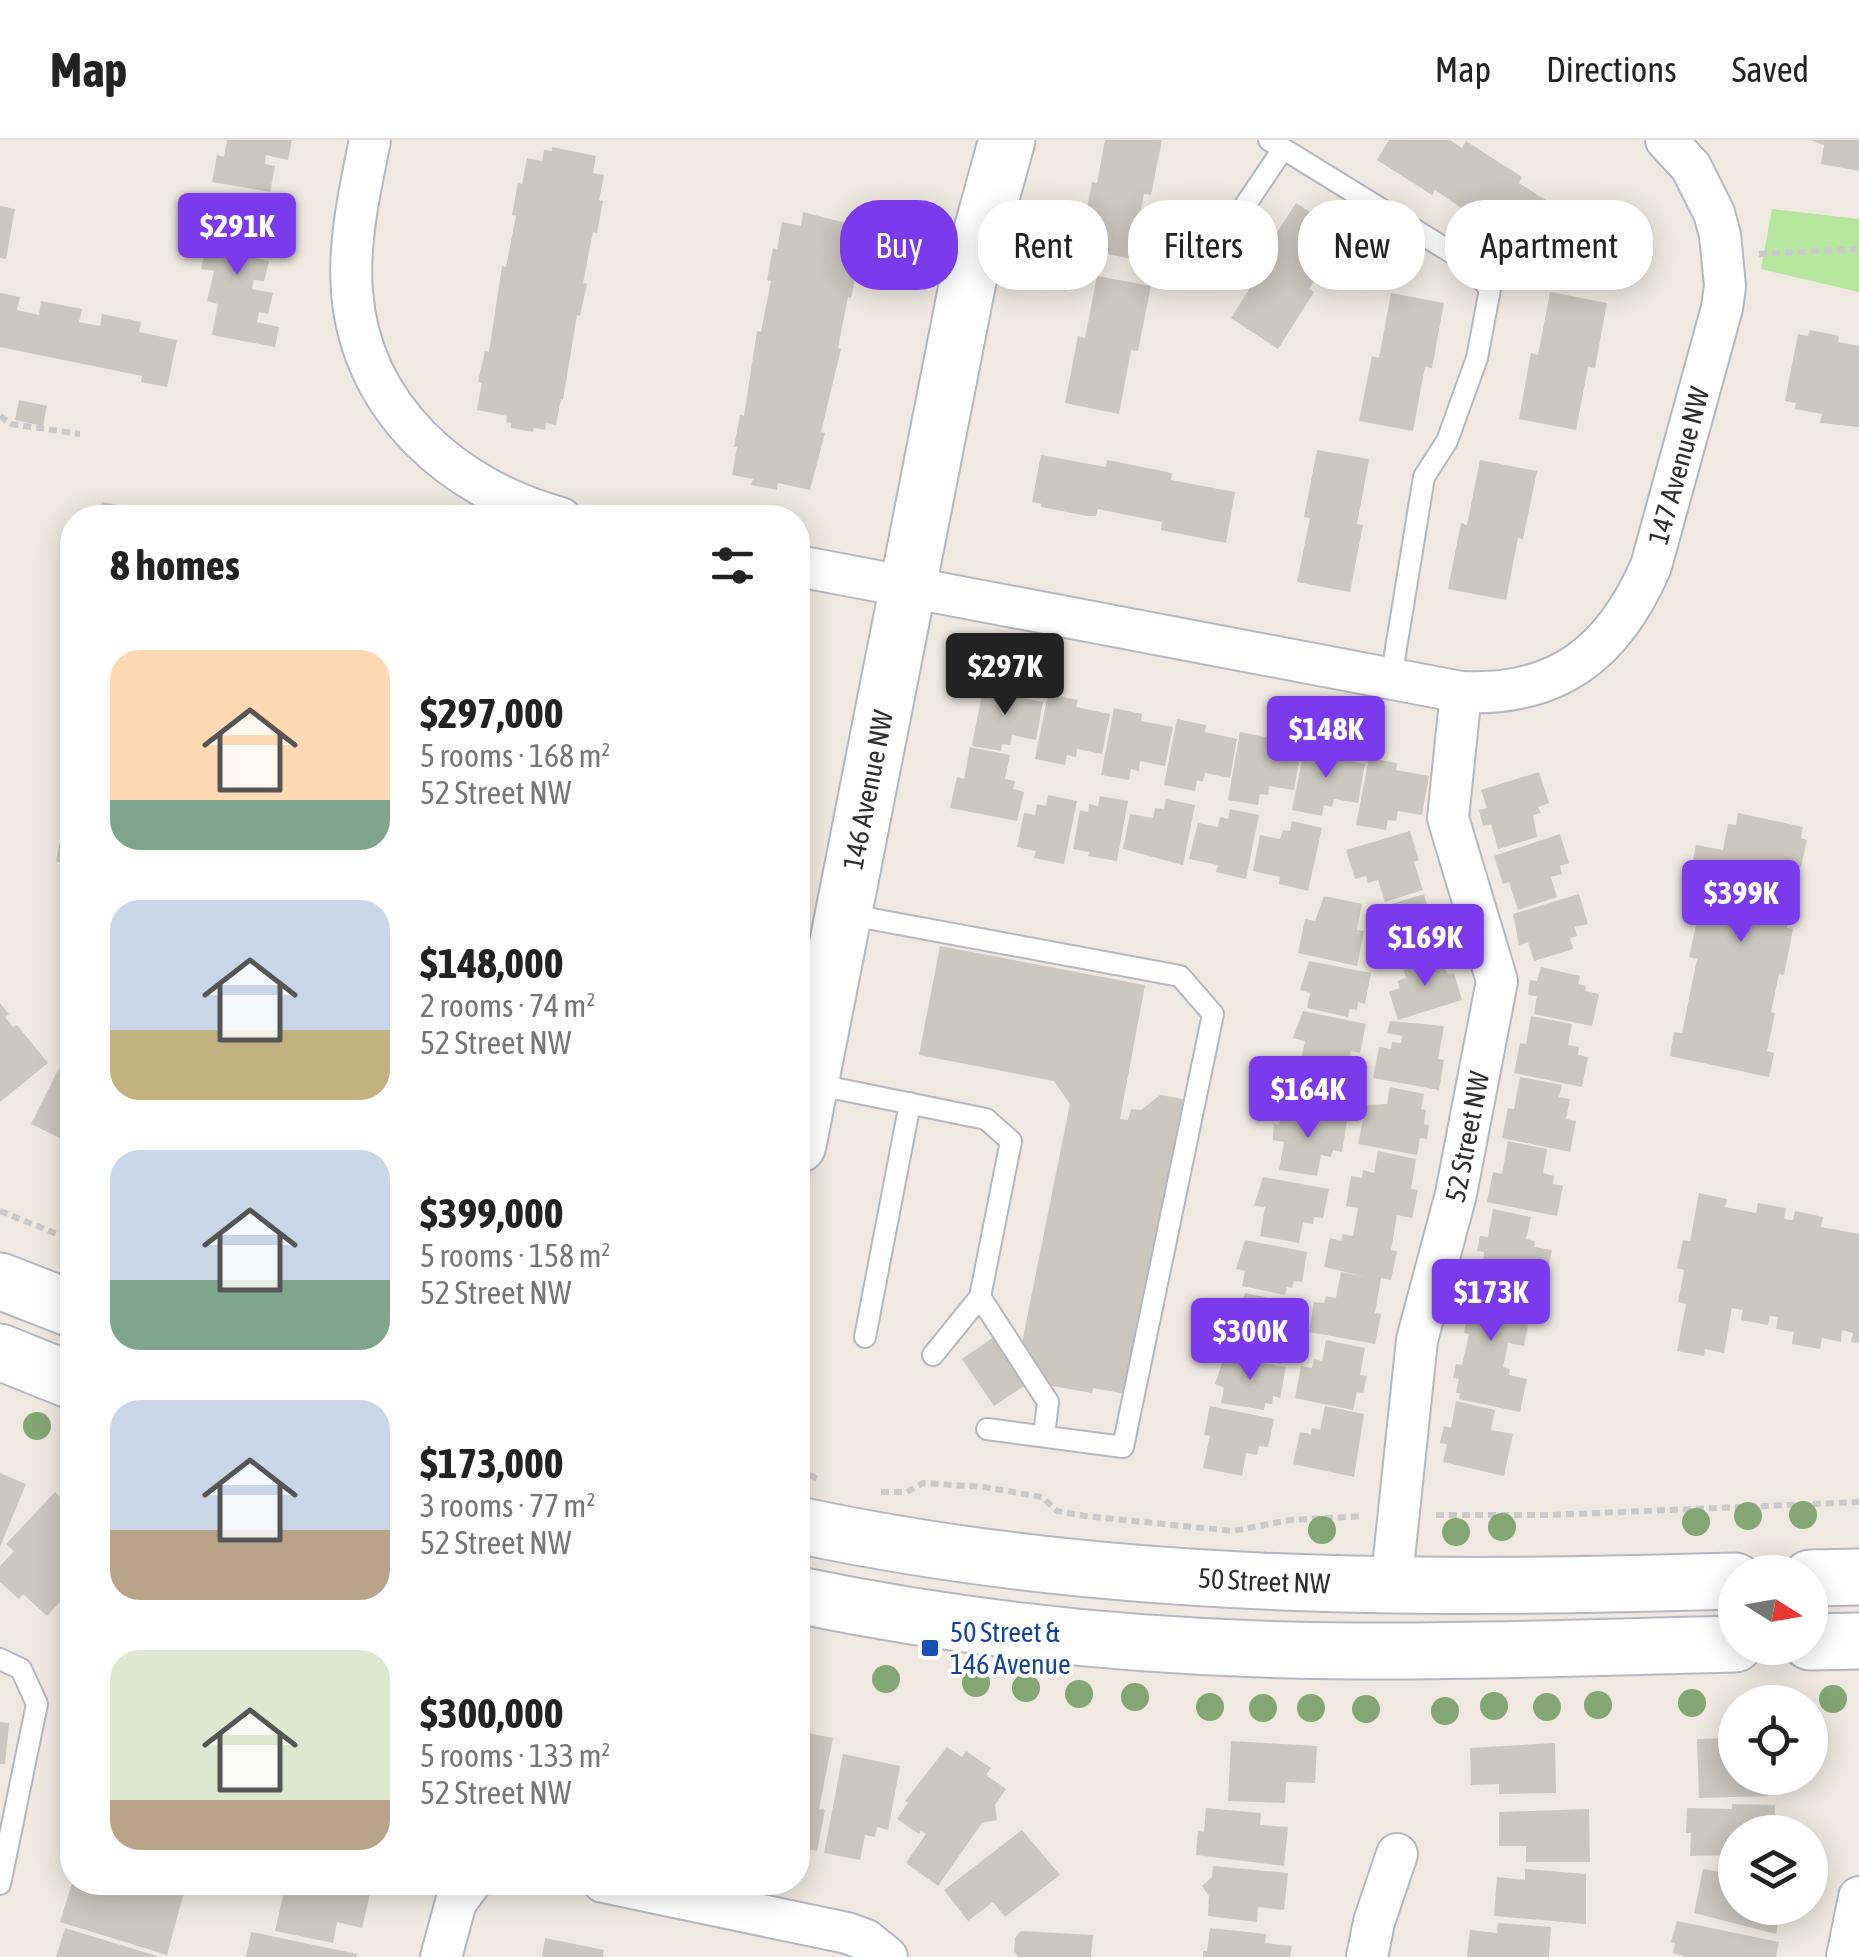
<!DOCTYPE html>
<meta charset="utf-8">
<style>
:root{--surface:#fff;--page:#f2f2f2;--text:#222;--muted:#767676;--line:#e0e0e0;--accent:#7c3aed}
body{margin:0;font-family:"Asap Condensed",sans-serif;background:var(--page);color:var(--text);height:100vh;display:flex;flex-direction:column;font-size:38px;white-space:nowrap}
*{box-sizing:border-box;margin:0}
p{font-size:32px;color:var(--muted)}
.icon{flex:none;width:55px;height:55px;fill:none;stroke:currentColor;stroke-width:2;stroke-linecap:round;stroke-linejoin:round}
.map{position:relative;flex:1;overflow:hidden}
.side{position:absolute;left:60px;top:365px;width:750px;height:1390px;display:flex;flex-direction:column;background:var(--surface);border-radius:40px;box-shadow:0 5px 25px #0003}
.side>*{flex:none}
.hud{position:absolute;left:840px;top:60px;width:868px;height:90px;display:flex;gap:20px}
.needle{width:65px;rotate:101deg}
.fabs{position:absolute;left:1718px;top:1415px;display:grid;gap:20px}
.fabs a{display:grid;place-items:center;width:110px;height:110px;border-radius:50%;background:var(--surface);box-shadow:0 5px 25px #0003;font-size:50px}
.price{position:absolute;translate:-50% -85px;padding:0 22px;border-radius:10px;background:var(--accent);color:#fff;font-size:32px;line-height:65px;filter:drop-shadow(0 2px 5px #0008)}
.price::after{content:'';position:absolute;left:50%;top:60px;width:30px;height:22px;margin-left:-15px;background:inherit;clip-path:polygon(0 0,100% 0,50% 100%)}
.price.active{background:#222;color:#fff}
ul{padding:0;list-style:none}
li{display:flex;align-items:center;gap:30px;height:250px;padding:0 50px}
li span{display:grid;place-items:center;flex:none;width:280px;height:200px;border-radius:30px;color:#555}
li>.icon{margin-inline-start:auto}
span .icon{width:120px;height:120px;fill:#fffc;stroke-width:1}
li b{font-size:42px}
h2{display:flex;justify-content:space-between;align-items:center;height:120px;padding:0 50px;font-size:42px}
.chip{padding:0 35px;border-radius:40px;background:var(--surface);box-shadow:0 5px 25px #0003;font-size:35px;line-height:90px}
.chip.active{background:var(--accent);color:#fff}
header{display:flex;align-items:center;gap:60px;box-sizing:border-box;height:140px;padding:0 50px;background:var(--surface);border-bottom:2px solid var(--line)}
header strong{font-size:48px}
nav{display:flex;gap:55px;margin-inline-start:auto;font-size:35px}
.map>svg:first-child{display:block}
</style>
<header>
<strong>Map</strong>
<nav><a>Map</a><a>Directions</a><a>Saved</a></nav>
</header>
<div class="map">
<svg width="1859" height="1817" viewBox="0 0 1859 1817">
<rect width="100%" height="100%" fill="#efe9e1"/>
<path fill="#b6e59e" d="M1772 69 1859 79V152L1761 129Z"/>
<path fill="#cbc7bf" d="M227 0H292L288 20 266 15 265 24 275 26 270 52 212 42 217 15 224 17Z
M1105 0H1162L1151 55 1144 54 1132 119 1079 108 1092 42 1097 43Z
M1389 0H1450L1462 8 1466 1 1522 37 1519 43 1573 77 1543 124 1435 50 1432 55 1377 20Z
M1810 0H1859V31L1821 24 1824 5Z
M552 7 596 16 593 33 604 35 599 60 603 61 597 93 593 92 583 143 587 144 580 176 577 175 563 260 561 259 556 285 546 283 545 290 534 288 533 292 511 288V283L506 282 507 276 477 270 482 243 478 242 485 211 489 212 502 126 506 127 516 76 512 75 518 43 522 44 527 18 542 21 544 10 552 11Z
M1296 63 1343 93 1309 149 1314 152 1278 209 1231 178 1267 121 1261 117Z
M0 66 15 69 6 119 0 118Z
M231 67 243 69 241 78 265 83 260 108 250 106 248 116 269 121 264 141 254 140 252 149 273 153 268 174 259 172 257 182 279 187 275 207 212 195 218 164 207 161 214 131 201 129 208 98 202 97 207 71 229 76Z
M803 72 850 84 848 97 859 99 854 124 858 125 851 158 848 157 838 208 841 209 821 292 825 293 810 350 778 343 777 350 751 345 753 339 732 335 737 307H734L740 275 744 276 757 191 761 192 771 141 767 140 773 108 777 109 782 82 801 86Z
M1097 136 1151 146 1138 211 1131 210 1119 274 1065 263 1078 196 1085 198Z
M1550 152 1607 163 1595 228 1588 227 1576 290 1519 279 1531 213 1538 215Z
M0 153 20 157 17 170 39 175 41 161 82 169 79 182 100 186 102 174 141 182 139 192 177 200 167 247 141 242 142 236 0 207Z
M1391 153 1444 163 1432 228 1425 227 1413 291 1359 281 1372 216 1379 218Z
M1810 190 1839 196 1838 202 1859 206V287L1820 283 1822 274 1795 269 1796 263 1785 261 1798 194 1808 196Z
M19 260 47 266 43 286 15 280Z
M1317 310 1369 319 1357 384 1363 385 1350 452 1297 442 1310 378 1304 377Z
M1041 315 1106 327 1107 320 1172 333 1171 340 1235 352 1226 403 1161 390 1162 382 1108 371 1098 369 1096 376H1087L1041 367 1042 364 1032 362Z
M1480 320 1537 331 1523 399 1518 398 1506 460 1448 449 1461 383 1467 385Z
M102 362 160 373 161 368 177 371 175 378H99Z
M984 543 1015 549 1014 556 1043 562 1036 600 1012 595 1010 605 1002 604 1001 611 972 606Z
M1048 554 1078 560 1076 567 1110 574 1102 614 1077 609 1076 617 1067 615 1065 625 1035 619Z
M1114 568 1142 574 1141 581 1173 587 1165 626 1140 621 1139 631 1131 629 1129 640 1101 635Z
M1177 579 1206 585 1205 592 1237 599 1230 638 1205 633 1203 642 1197 640 1195 651 1164 645Z
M1240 592 1270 598 1269 605 1301 611 1294 650 1269 646 1268 655 1260 654 1258 665 1228 660Z
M1305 605 1333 610 1332 617 1365 624 1358 663 1334 659 1332 667 1324 665 1322 676 1292 670Z
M970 607 1010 615 1005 639 1015 641 1013 649 1024 652 1017 681 950 668 957 637 964 639Z
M1369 618 1397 623 1396 630 1429 636 1422 675 1398 671 1396 681 1388 680 1386 690 1356 685Z
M1539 632 1549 663 1538 667 1541 673 1533 675 1537 697 1498 709 1491 684 1483 686 1479 670 1487 668 1481 650Z
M1048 655 1077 661 1064 724 1034 718 1036 711 1017 707 1024 673 1035 675 1037 664 1046 666Z
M1100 656 1128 661 1117 721 1088 716 1089 712 1073 709 1080 670 1088 672 1089 664 1098 666Z
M1166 659 1195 665 1183 725 1123 709 1130 674 1153 678 1155 668 1164 669Z
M67 667 72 668V728L56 721Z
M1230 669 1259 675 1246 739 1216 732 1218 725 1189 719 1198 683 1218 687 1220 677 1228 679Z
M1738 673 1803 687 1801 698 1807 700 1801 727 1796 726 1788 763 1792 764 1787 788 1793 789 1784 835 1779 834 1771 872 1775 873 1767 911 1774 913 1769 937 1670 916 1674 892 1682 893 1697 819 1689 817 1699 771 1707 772 1713 740 1690 735 1696 705 1723 710 1728 684 1736 685Z
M1292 681 1322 688 1308 751 1279 744 1280 737 1253 731 1260 695 1280 699 1283 690 1290 691Z
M1410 691 1419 720 1414 722 1423 750 1385 762 1378 740 1368 743 1366 736 1355 739 1346 710Z
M1560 694 1569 723 1560 726 1562 734 1551 737 1557 757 1518 770 1509 742 1503 744 1494 716Z
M1424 754 1432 784 1439 782 1447 809 1383 829 1374 801 1385 797 1382 790 1392 787 1385 766Z
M1579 754 1588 784 1575 787 1577 796 1570 798 1573 809 1534 821 1528 802 1519 805 1513 774Z
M1324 756 1362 764 1357 790 1364 791 1357 826 1298 813 1305 779 1315 781Z
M940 806 1145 845 1120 979 1128 980 1131 969 1141 970 1160 955 1183 959 1126 1254 1093 1248 1092 1253 1052 1246 1022 1203 1070 964 1054 941 919 915Z
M1442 816 1447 834 1454 833 1462 860 1398 880 1389 852 1400 848 1397 841 1406 838 1403 828Z
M1309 821 1371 833 1365 864 1358 862 1357 870 1350 869 1348 877 1307 868 1310 853 1300 850Z
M1541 827 1580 836 1578 844 1586 846 1585 851 1599 854 1592 886 1534 874 1537 856 1528 855 1530 840 1537 841Z
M0 863 9 874 5 877 13 887 17 885 48 923 0 962Z
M1303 871 1366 884 1360 913 1351 911 1349 918 1339 916 1337 928 1301 920 1305 901 1293 898Z
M1531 876 1572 884 1568 905 1579 907 1578 915 1588 917 1582 947 1514 933 1520 903 1526 904Z
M1390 881 1444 886 1438 919 1444 920 1439 950 1373 938 1379 907 1391 909 1392 902 1401 903 1402 896 1387 893Z
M1295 922 1356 934 1351 964 1345 963 1344 971 1336 969 1335 977 1293 970 1295 954 1286 952Z
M59 928 72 935V1004L31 984Z
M1520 937 1562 945 1559 957 1570 959 1566 979 1576 981 1570 1012 1502 998 1508 968 1514 969Z
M1390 947 1424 954 1421 969 1426 970 1424 984 1429 985 1427 999 1420 998 1417 1015 1358 1004 1366 965 1387 964Z
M1282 970 1347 981 1342 1012 1333 1010 1331 1017 1321 1015 1317 1036 1279 1030 1284 1002 1273 1000V993L1274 984 1279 985Z
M1508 1001 1547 1009 1543 1033 1554 1036 1553 1044 1563 1046 1557 1076 1487 1062 1493 1032 1502 1034Z
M1378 1011 1416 1019 1411 1049 1418 1050 1412 1078 1397 1075 1391 1110 1397 1111 1391 1140 1381 1138 1375 1173 1381 1174 1375 1204 1309 1192 1314 1162 1324 1163 1326 1156 1336 1158 1341 1132 1366 1137 1324 1127 1330 1098 1341 1101 1343 1094 1353 1096 1358 1068 1346 1066 1351 1036 1362 1038 1363 1030 1374 1033Z
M1263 1037 1329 1049 1323 1078 1314 1077 1313 1084 1303 1082 1299 1103 1260 1096 1265 1067 1254 1066Z
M1699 1053 1727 1059 1725 1067 1756 1073 1758 1063 1786 1068 1784 1079 1793 1080 1795 1071 1823 1077 1821 1087 1859 1094V1203L1851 1202 1853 1193 1842 1190 1841 1202 1822 1198 1820 1209 1792 1204 1794 1192 1776 1189 1778 1177 1770 1176 1768 1185 1741 1180 1743 1170 1732 1168 1724 1213 1705 1209 1704 1216 1677 1211 1686 1164 1678 1162 1684 1130 1677 1128 1683 1100 1690 1101Z
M1493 1069 1531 1077 1526 1099 1535 1101 1534 1107 1552 1110 1545 1143 1483 1131 1484 1112 1477 1111 1480 1096 1488 1097Z
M1245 1100 1307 1112 1302 1142 1294 1141 1292 1148 1287 1147 1285 1155 1242 1146 1245 1131 1236 1129Z
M1474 1131 1513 1139 1511 1162 1521 1164 1519 1173 1530 1175 1524 1206 1508 1203 1503 1227 1510 1229 1509 1235 1527 1239 1520 1272 1459 1259 1460 1253H1456L1459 1239 1453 1238 1456 1224 1462 1225 1469 1194 1464 1193 1467 1176 1459 1174 1463 1158 1468 1159Z
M1245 1153 1283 1161 1278 1187 1288 1189 1281 1224 1219 1212 1226 1176 1236 1177Z
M1001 1192 1033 1240 994 1266 962 1219Z
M1326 1200 1365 1208 1360 1235 1367 1236 1363 1253 1357 1252 1353 1270 1295 1258 1301 1226 1312 1228 1314 1219 1322 1221Z
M1224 1217 1286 1227 1280 1258 1273 1256 1272 1264 1265 1263 1264 1270 1221 1263 1224 1248 1215 1244Z
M1456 1261 1495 1270 1491 1290 1513 1294 1504 1336 1443 1322 1447 1304 1440 1303 1444 1286 1451 1288Z
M1210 1266 1274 1279 1268 1307 1259 1306 1257 1315 1246 1313 1242 1336 1203 1328 1210 1296 1204 1295Z
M1325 1266 1364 1274 1354 1337 1293 1324 1300 1292 1311 1294 1312 1288 1320 1290Z
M0 1333 26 1344 0 1407Z
M55 1352 72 1369V1449L47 1476 23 1454 19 1459 0 1442V1426L14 1411 6 1404Z
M0 1582 9 1583 5 1624H0Z
M802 1592 833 1598 819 1669 825 1670 817 1711 798 1707V1601H800Z
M1735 1598V1638H1768V1656L1699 1658 1697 1599Z
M1231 1601 1317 1606 1315 1643 1286 1642 1285 1663 1228 1661Z
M1555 1603 1556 1653 1499 1654V1644L1471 1645 1470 1608Z
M947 1607 962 1617 966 1611 991 1628 986 1635 1006 1649 995 1665 997 1680 982 1683 938 1746 906 1723 926 1694 921 1691 919 1694 897 1679 908 1663 905 1661Z
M843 1614 900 1626 888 1690 877 1687 875 1697 865 1695 860 1720 824 1713Z
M1732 1664 1775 1665 1774 1692H1735V1715L1690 1716 1691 1693H1686L1687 1668 1732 1669Z
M1206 1668 1261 1673 1260 1685 1288 1687 1284 1726 1196 1715 1198 1691 1204 1692Z
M1589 1669 1590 1722H1526V1706H1499V1672Z
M1022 1690 1060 1735 1005 1777 993 1762 968 1781 944 1750Z
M1213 1726 1288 1733 1284 1770 1258 1767 1257 1782 1208 1776 1209 1756 1202 1746 1212 1737Z
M1525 1729 1586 1734V1784L1494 1776 1497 1737 1525 1740Z
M1703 1729 1735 1735V1768H1781L1776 1794 1694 1773Z
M112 1742H190L187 1753 184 1752 167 1815 60 1782 72 1743 108 1754Z
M286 1742 329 1750 330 1742H338L371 1750 362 1788 337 1782 333 1803 275 1791Z
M1677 1781 1779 1802 1776 1817H1686L1673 1813 1675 1803 1671 1802Z
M1498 1783 1551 1787 1549 1817H1467L1470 1790 1497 1793Z
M65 1788 157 1816V1817H56Z
M1210 1788 1266 1794 1265 1803 1292 1806 1290 1817H1203V1811H1207Z
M1021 1791 1093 1795 1091 1817H1018L1014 1812 1015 1798Z
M251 1792 357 1814 356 1817H246Z
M545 1798 604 1810 603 1817H542Z"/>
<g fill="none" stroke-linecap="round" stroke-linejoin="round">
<defs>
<path id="lane" d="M1269 0 1467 122 1490 149 1477 218 1447 301 1424 337 1391 539
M1205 125 1283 9
M845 774 1180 836 1213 874 1123 1307 987 1289
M814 944 986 979 1011 1001 980 1157 933 1215
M980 1157 1048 1262 1044 1296
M865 1197 910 963
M0 1519 21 1529 37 1564 0 1744"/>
<g id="street">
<path d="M370 0C360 50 348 101 352 152 361 268 453 349 561 378"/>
<path id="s1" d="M798 426 1461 552C1558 557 1614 512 1651 426L1722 168 1725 146 1720 95 1714 73 1691 27 1666 0"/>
<path id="s2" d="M1391 1447 1417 1200 1456 1054 1497 841 1448 678 1461 552"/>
<path d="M603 1742 847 1793 866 1800 887 1817"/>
<path d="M441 1817 456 1762 471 1742"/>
<path d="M1367 1817 1374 1782 1397 1714"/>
<path d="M1847 1817 1859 1757"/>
</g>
<g id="secondary">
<path id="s3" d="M798 1005 968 141 1007 0"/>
<path d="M0 1141 72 1169"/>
<path d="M0 1212 72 1241"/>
<path id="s4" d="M798 1385C1107 1451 1420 1450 1735 1441"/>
<path d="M1810 1438 1859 1437"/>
<path d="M798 1455C981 1493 1169 1510 1356 1511 1482 1512 1609 1507 1735 1504"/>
<path d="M1810 1502 1859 1501"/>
</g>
</defs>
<use href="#lane" stroke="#b4b7c1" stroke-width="24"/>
<use href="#street" stroke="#b4b7c1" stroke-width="44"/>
<use href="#secondary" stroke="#b4b7c1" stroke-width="59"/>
<path stroke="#c9c9c9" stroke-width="6" stroke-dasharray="8 5" stroke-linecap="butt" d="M1759 114 1859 109
M0 276 11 284 80 294
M0 1071 72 1100
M798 1329 820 1340
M881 1352H907L923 1343 984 1347 1042 1357 1057 1371 1085 1376 1233 1391 1290 1380 1363 1376
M1436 1375H1550L1859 1362"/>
<use href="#lane" stroke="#fff" stroke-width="20"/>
<use href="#street" stroke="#fff" stroke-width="40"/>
<use href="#secondary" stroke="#fff" stroke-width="55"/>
</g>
<g fill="#84a574">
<circle cx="37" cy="1286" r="14"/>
<circle cx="1803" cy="1375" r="14"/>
<circle cx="1748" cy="1376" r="14"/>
<circle cx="1696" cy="1382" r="14"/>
<circle cx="1502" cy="1387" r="14"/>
<circle cx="1322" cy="1390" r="14"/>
<circle cx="1456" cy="1392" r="14"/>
<circle cx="886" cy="1539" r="14"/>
<circle cx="976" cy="1543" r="14"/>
<circle cx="1026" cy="1548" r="14"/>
<circle cx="1079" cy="1554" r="14"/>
<circle cx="1135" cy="1557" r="14"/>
<circle cx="1833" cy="1559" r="14"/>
<circle cx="1692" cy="1563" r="14"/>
<circle cx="1598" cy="1565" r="14"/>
<circle cx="1494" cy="1566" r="14"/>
<circle cx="1210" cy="1567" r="14"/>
<circle cx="1547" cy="1567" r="14"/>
<circle cx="1263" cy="1568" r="14"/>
<circle cx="1311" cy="1568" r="14"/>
<circle cx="1366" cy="1569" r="14"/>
<circle cx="1445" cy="1571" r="14"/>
</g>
<rect fill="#1a4fb4" stroke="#fff" stroke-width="4" x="920" y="1498" width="20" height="20" rx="5"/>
<g text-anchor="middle" stroke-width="8" stroke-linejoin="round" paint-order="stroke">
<g font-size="28" fill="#2e2e2e" stroke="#fff">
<text dy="10" stroke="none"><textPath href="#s1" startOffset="1025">147 Avenue NW</textPath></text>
<text dy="10" stroke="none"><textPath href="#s3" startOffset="362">146 Avenue NW</textPath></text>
<text dy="10" stroke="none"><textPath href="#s2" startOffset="458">52 Street NW</textPath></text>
<text dy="10" stroke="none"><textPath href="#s4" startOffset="470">50 Street NW</textPath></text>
</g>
<g font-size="28" fill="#164399" stroke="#fff" text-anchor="start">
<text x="950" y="1502">50 Street &amp;<tspan x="950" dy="32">146 Avenue</tspan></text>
</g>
</g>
</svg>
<div class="fabs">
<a><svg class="needle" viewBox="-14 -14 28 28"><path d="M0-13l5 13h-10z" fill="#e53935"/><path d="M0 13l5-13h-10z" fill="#767676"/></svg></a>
<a><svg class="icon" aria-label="locate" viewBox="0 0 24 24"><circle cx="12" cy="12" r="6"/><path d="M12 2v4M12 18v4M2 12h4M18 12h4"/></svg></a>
<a><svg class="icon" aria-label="layers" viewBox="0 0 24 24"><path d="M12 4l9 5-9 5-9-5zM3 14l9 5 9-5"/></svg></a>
</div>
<b class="price" style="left:237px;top:138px">$291K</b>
<b class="price active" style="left:1005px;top:578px">$297K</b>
<b class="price" style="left:1326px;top:641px">$148K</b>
<b class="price" style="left:1741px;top:805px">$399K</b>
<b class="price" style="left:1425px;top:849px">$169K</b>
<b class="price" style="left:1308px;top:1001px">$164K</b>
<b class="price" style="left:1491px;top:1204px">$173K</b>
<b class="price" style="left:1250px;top:1243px">$300K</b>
<div class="hud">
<a class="chip active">Buy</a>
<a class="chip">Rent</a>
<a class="chip">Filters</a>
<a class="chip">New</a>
<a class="chip">Apartment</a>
</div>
<section class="side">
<h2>8 homes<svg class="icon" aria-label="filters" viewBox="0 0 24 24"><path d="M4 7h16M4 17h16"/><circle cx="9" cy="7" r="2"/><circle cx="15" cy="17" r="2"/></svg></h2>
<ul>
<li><span style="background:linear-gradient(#ffd9b3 75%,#7fa58c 0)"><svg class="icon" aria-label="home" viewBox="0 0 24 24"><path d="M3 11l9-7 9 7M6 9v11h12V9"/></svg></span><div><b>$297,000</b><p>5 rooms · 168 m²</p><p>52 Street NW</p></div></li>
<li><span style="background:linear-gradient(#c9d6e8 65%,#c2b280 0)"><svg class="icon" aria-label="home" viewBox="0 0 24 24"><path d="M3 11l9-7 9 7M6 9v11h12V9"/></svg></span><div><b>$148,000</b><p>2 rooms · 74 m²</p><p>52 Street NW</p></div></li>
<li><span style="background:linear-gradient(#c9d6e8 65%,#7fa58c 0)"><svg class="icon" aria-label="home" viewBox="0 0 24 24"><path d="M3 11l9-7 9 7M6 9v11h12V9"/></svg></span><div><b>$399,000</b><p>5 rooms · 158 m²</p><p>52 Street NW</p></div></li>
<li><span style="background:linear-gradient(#c9d6e8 65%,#b9a48a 0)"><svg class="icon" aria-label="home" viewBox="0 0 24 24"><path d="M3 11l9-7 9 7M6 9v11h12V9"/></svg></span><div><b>$173,000</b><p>3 rooms · 77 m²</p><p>52 Street NW</p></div></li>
<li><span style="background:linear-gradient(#dfe7d0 75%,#b9a48a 0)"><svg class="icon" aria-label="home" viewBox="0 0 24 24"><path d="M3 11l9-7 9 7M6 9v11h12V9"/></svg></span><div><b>$300,000</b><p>5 rooms · 133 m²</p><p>52 Street NW</p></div></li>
</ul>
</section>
</div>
